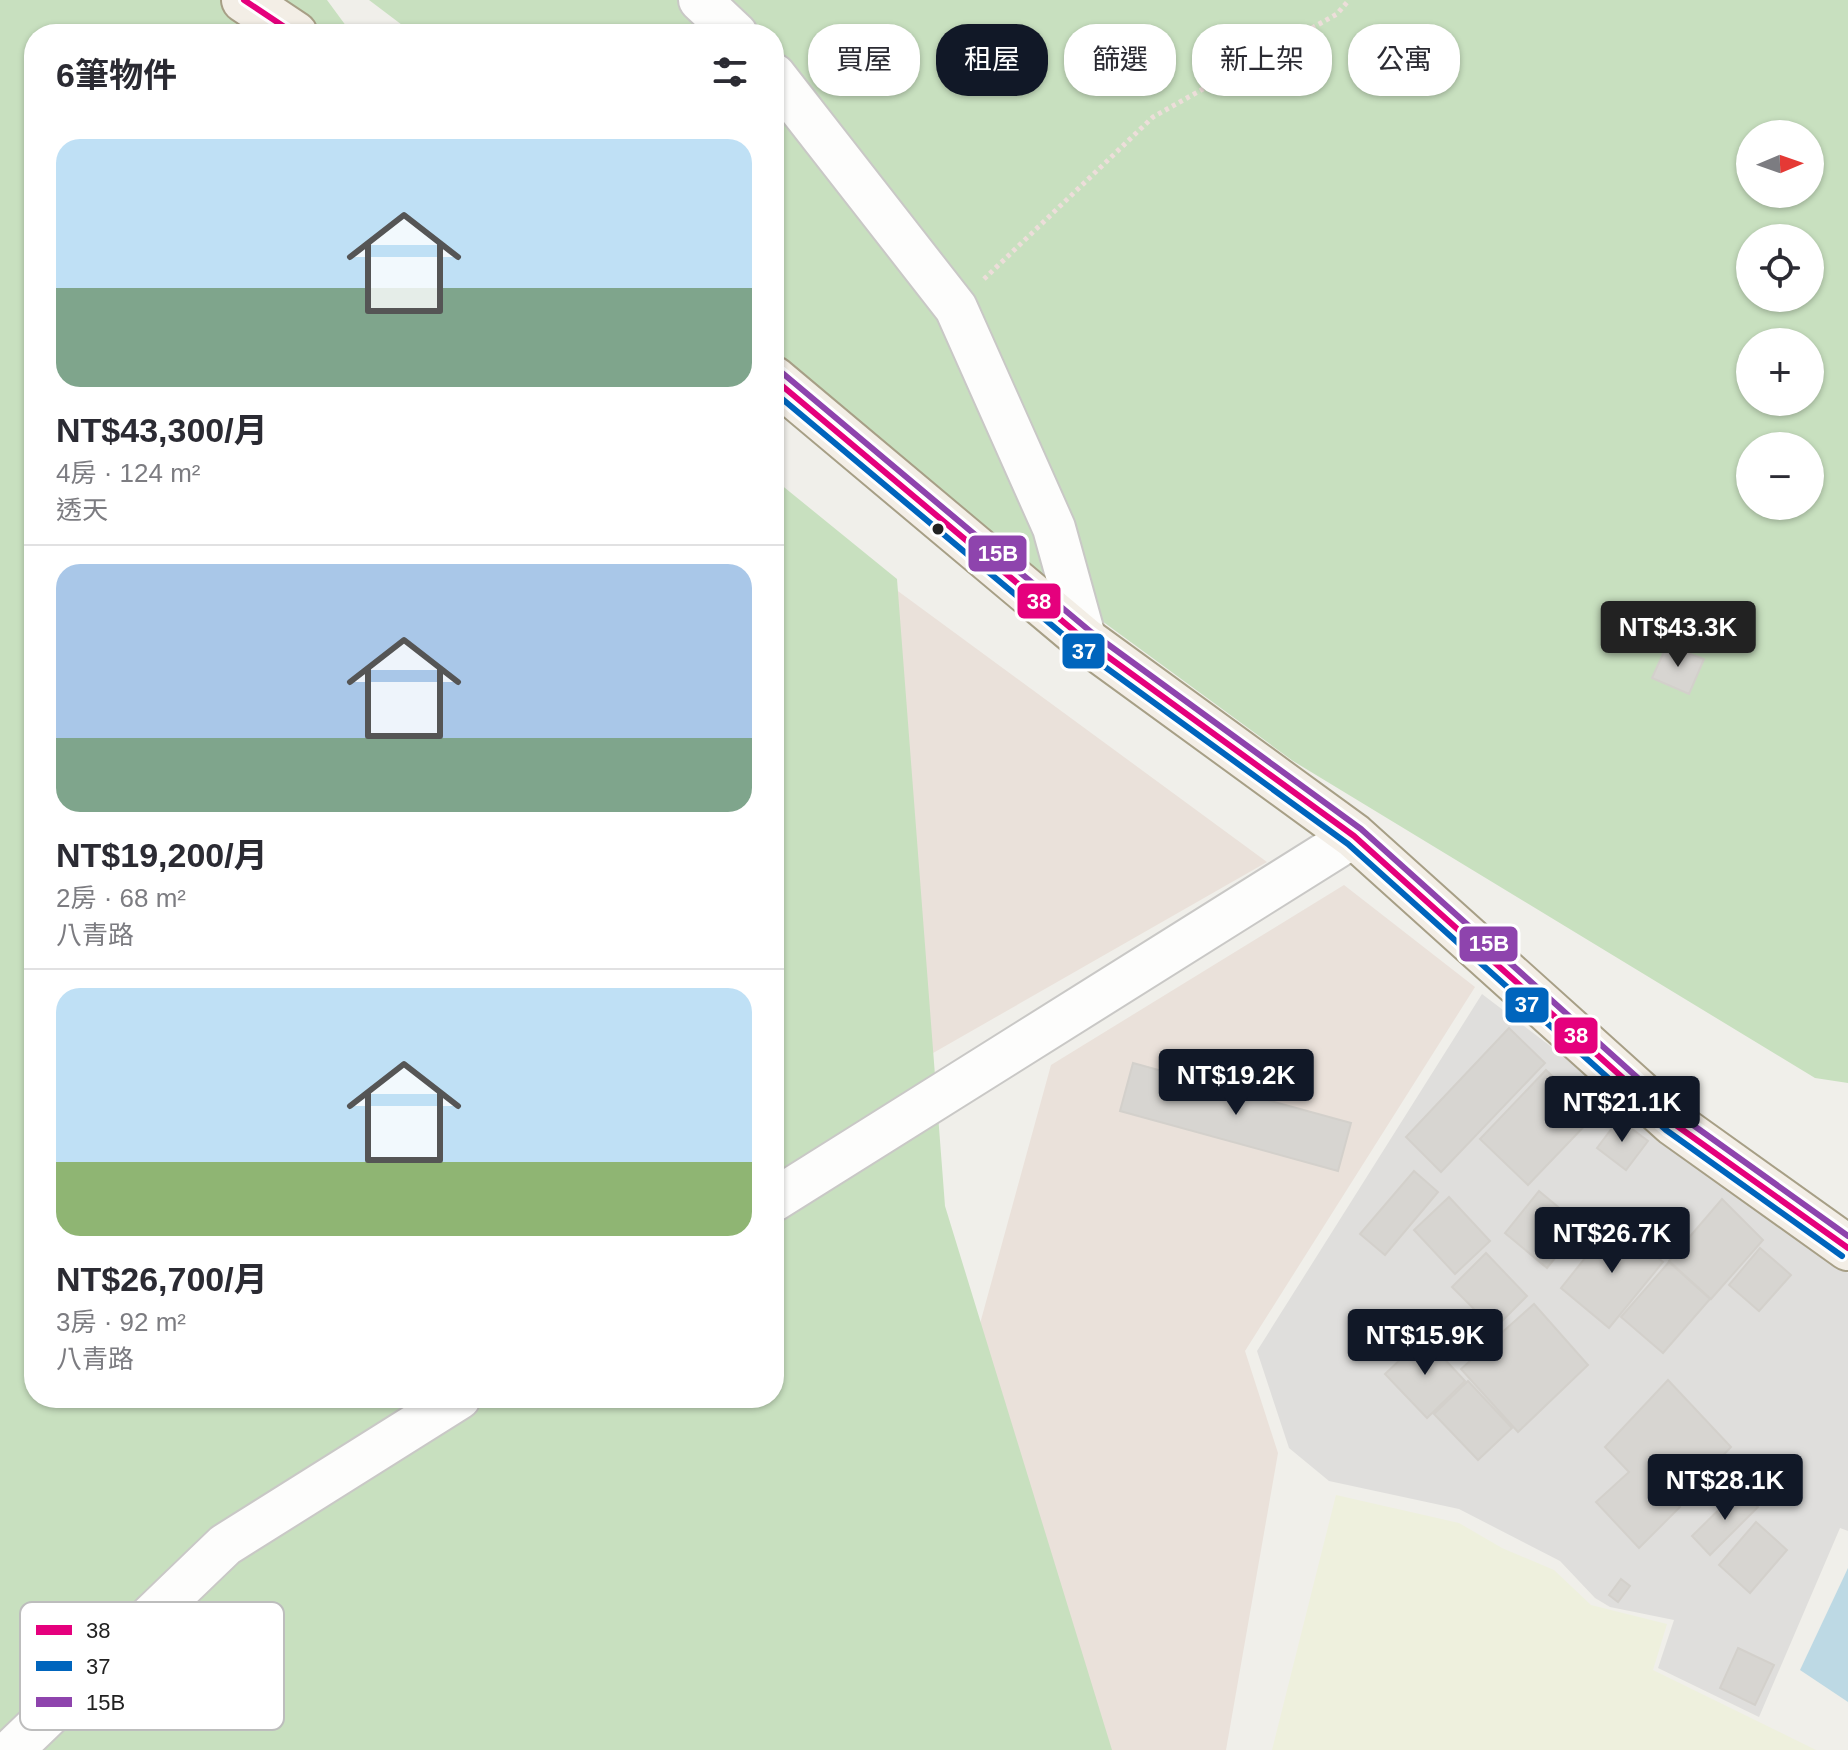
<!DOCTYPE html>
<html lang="zh-TW">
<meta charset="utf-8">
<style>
:root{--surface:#fff;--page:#f7f7f7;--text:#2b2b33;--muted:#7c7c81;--line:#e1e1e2;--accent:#111827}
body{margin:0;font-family:Helvetica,"Noto Sans TC",sans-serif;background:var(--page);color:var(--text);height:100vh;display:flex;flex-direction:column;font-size:30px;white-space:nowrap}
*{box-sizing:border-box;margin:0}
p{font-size:26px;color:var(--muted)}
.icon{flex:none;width:44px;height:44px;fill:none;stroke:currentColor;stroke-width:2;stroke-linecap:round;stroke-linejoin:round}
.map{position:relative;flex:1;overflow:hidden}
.sheet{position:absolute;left:24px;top:24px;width:760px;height:1384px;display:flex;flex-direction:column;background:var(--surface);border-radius:32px;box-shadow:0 2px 6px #0004}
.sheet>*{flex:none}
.banner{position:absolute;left:808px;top:24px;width:760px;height:72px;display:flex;gap:16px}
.needle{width:52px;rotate:88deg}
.fabs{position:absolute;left:1736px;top:120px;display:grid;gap:16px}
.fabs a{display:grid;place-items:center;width:88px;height:88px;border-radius:50%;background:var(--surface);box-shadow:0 2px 6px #0004;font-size:40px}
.price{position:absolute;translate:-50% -68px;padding:0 18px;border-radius:8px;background:var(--accent);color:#fff;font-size:26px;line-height:52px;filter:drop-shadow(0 2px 4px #0008)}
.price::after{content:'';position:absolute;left:50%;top:48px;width:24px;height:18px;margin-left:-12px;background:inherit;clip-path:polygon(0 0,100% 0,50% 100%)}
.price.selected{background:#222;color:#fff}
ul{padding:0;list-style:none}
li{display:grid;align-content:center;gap:16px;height:424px;padding:0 32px}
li+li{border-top:2px solid var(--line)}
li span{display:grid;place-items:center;height:248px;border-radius:24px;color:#555}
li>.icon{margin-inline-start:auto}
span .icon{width:144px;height:144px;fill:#fffc;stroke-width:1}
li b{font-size:34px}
h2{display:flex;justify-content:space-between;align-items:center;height:96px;padding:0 32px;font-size:34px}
.tag{padding:0 28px;border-radius:32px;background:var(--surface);box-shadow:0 2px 6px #0004;font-size:28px;line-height:72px}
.tag.selected{background:var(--accent);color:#fff}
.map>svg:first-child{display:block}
</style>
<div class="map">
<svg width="1848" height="1750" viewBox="0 0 1848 1750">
<rect width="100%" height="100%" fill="#f0efea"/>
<path fill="#dfdedc" d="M1482 994 1848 1273V1531L1840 1528 1759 1717 1658 1668 1674 1620 1610 1607 1595 1598 1560 1561 1459 1509 1329 1481 1289 1448 1257 1351Z"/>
<path fill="#eae1da" d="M774 500 1267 862 774 1144Z
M1344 885 1475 987 1245 1351 1278 1453 1226 1750H863L1051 1065Z"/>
<path fill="#eef0dd" d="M1336 1495 1459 1523 1502 1548 1554 1570 1591 1605 1667 1624 1653 1670 1816 1750H1272Z"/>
<path fill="#c8e0bf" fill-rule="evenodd" d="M0 0H327L352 34H34V1398H774V479L897 579 945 1206 1112 1750H0Z
M369 0H1848V1083L1815 1078 1293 761 788 391 774 376V34H414ZM1750 134H1810V194H1750ZM1750 238H1810V298H1750ZM1750 342H1810V402H1750ZM1750 446H1810V506H1750Z"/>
<path fill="#bdd9e4" d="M1848 1568V1702L1800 1670Z"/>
<path fill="#d7d5d1" stroke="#d3d0cb" stroke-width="2" d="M1667 645 1704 659 1689 694 1652 678Z
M1509 1028 1545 1063 1441 1172 1406 1137Z
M1133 1063 1351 1123 1338 1171 1120 1111Z
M1546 1070 1594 1116 1528 1185 1480 1139Z
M1619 1119 1648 1141 1626 1170 1597 1148Z
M1414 1171 1438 1192 1385 1255 1360 1234Z
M1539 1191 1581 1226 1547 1268 1505 1233Z
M1449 1197 1490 1241 1455 1274 1414 1230Z
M1722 1199 1763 1240 1711 1299 1669 1261Z
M1614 1222 1663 1262 1609 1328 1561 1288Z
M1760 1248 1791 1275 1759 1311 1729 1285Z
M1486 1253 1527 1296 1494 1329 1452 1287Z
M1669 1262 1710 1299 1663 1353 1621 1317Z
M1534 1304 1588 1365 1518 1432 1461 1369Z
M1424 1337 1465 1381 1427 1418 1385 1374Z
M1668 1380 1731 1447 1699 1481 1686 1466 1665 1489 1680 1507 1639 1548 1596 1502 1629 1472 1605 1447Z
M1468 1381 1512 1428 1478 1460 1434 1414Z
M1740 1489 1758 1507 1710 1555 1692 1536Z
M1756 1522 1787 1550 1750 1593 1719 1565Z
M1621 1579 1630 1586 1618 1602 1609 1595Z
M1738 1648 1774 1665 1755 1705 1720 1688Z"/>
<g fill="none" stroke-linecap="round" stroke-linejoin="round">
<defs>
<path id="minor" d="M700 0 736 34
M774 75 956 308 1054 528 1085 640
M774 1200 1354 836
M12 1750 225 1545 459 1398"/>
<path id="major" d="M244 0 295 34
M774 379 1085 640 1354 836 1673 1123 1848 1248"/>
</defs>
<use href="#minor" stroke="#c9c8c6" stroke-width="46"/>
<use href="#major" stroke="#a79f86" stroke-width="48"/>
<path stroke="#eddeda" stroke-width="5" stroke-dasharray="4 4" stroke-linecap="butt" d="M984 279 1153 117 1337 14 1349 0"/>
<use href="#minor" stroke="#fdfdfc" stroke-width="42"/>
<use href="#major" stroke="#f3eee6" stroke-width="44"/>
<defs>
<path id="bus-1" d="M244 0 295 34
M774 379 1085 640 1354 836 1673 1123 1848 1248"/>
<path id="bus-2" d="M774 392 1079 648 1348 844 1666 1130 1842 1256"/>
<path id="bus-3" d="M780 371 1091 632 1361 829 1679 1115 1848 1236"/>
</defs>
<use href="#bus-1" stroke="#fff" stroke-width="12"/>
<use href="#bus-2" stroke="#fff" stroke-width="12"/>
<use href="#bus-3" stroke="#fff" stroke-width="12"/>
<use href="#bus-1" stroke="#e5007d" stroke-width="6"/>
<use href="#bus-2" stroke="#0065bd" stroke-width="6"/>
<use href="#bus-3" stroke="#8e44ad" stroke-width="6"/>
</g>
<circle fill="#222" stroke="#fff" stroke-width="3" cx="938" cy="529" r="7"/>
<rect x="20" y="1602" width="264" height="128" rx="12" fill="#fff" stroke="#bdbdbd" stroke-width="2"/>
<rect x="36" y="1625" width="36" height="10" fill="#e5007d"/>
<rect x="36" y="1661" width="36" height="10" fill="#0065bd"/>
<rect x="36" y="1697" width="36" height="10" fill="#8e44ad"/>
<g font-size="22" fill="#222">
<text x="86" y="1638">38</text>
<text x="86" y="1674">37</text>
<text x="86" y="1710">15B</text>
</g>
<g stroke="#fff" stroke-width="3">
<rect x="967" y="534" width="61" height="39" rx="8" fill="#8e44ad"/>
<rect x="1016" y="582" width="46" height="38" rx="8" fill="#e5007d"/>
<rect x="1061" y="632" width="45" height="38" rx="8" fill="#0065bd"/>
<rect x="1458" y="925" width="61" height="38" rx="8" fill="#8e44ad"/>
<rect x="1504" y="986" width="46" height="38" rx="8" fill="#0065bd"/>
<rect x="1553" y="1016" width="46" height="39" rx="8" fill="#e5007d"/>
</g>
<g font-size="22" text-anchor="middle" font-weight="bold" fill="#fff">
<text x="998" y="561">15B</text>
<text x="1039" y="609">38</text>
<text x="1084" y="659">37</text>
<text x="1489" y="951">15B</text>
<text x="1527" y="1012">37</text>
<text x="1576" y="1043">38</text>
</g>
</svg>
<div class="fabs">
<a><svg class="needle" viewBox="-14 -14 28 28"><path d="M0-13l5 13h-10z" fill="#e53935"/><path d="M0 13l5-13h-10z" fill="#7c7c81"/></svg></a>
<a><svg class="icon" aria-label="locate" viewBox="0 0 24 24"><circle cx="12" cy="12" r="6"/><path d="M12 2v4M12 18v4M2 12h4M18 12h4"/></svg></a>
<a>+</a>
<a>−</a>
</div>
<b class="price selected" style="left:1678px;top:669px">NT$43.3K</b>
<b class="price" style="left:1236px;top:1117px">NT$19.2K</b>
<b class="price" style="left:1622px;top:1144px">NT$21.1K</b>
<b class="price" style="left:1612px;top:1275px">NT$26.7K</b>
<b class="price" style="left:1425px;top:1377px">NT$15.9K</b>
<b class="price" style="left:1725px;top:1522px">NT$28.1K</b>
<div class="banner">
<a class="tag">買屋</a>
<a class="tag selected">租屋</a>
<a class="tag">篩選</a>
<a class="tag">新上架</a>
<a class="tag">公寓</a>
</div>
<section class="sheet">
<h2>6筆物件<svg class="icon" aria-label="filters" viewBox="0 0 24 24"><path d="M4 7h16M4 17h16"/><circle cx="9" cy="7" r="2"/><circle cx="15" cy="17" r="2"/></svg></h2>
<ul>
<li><span style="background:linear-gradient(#bfe0f5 60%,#7fa58c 0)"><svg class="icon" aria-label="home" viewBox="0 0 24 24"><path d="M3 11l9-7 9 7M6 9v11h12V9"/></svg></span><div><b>NT$43,300/月</b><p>4房 · 124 m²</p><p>透天</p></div></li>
<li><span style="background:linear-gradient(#a9c7e8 70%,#7fa58c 0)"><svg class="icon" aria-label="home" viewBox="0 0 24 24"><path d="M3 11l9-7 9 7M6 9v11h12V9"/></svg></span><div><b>NT$19,200/月</b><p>2房 · 68 m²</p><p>八青路</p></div></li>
<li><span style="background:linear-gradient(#bfe0f5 70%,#8fb573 0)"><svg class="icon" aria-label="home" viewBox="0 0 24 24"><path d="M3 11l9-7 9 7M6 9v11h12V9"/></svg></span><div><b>NT$26,700/月</b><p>3房 · 92 m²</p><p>八青路</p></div></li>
</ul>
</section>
</div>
